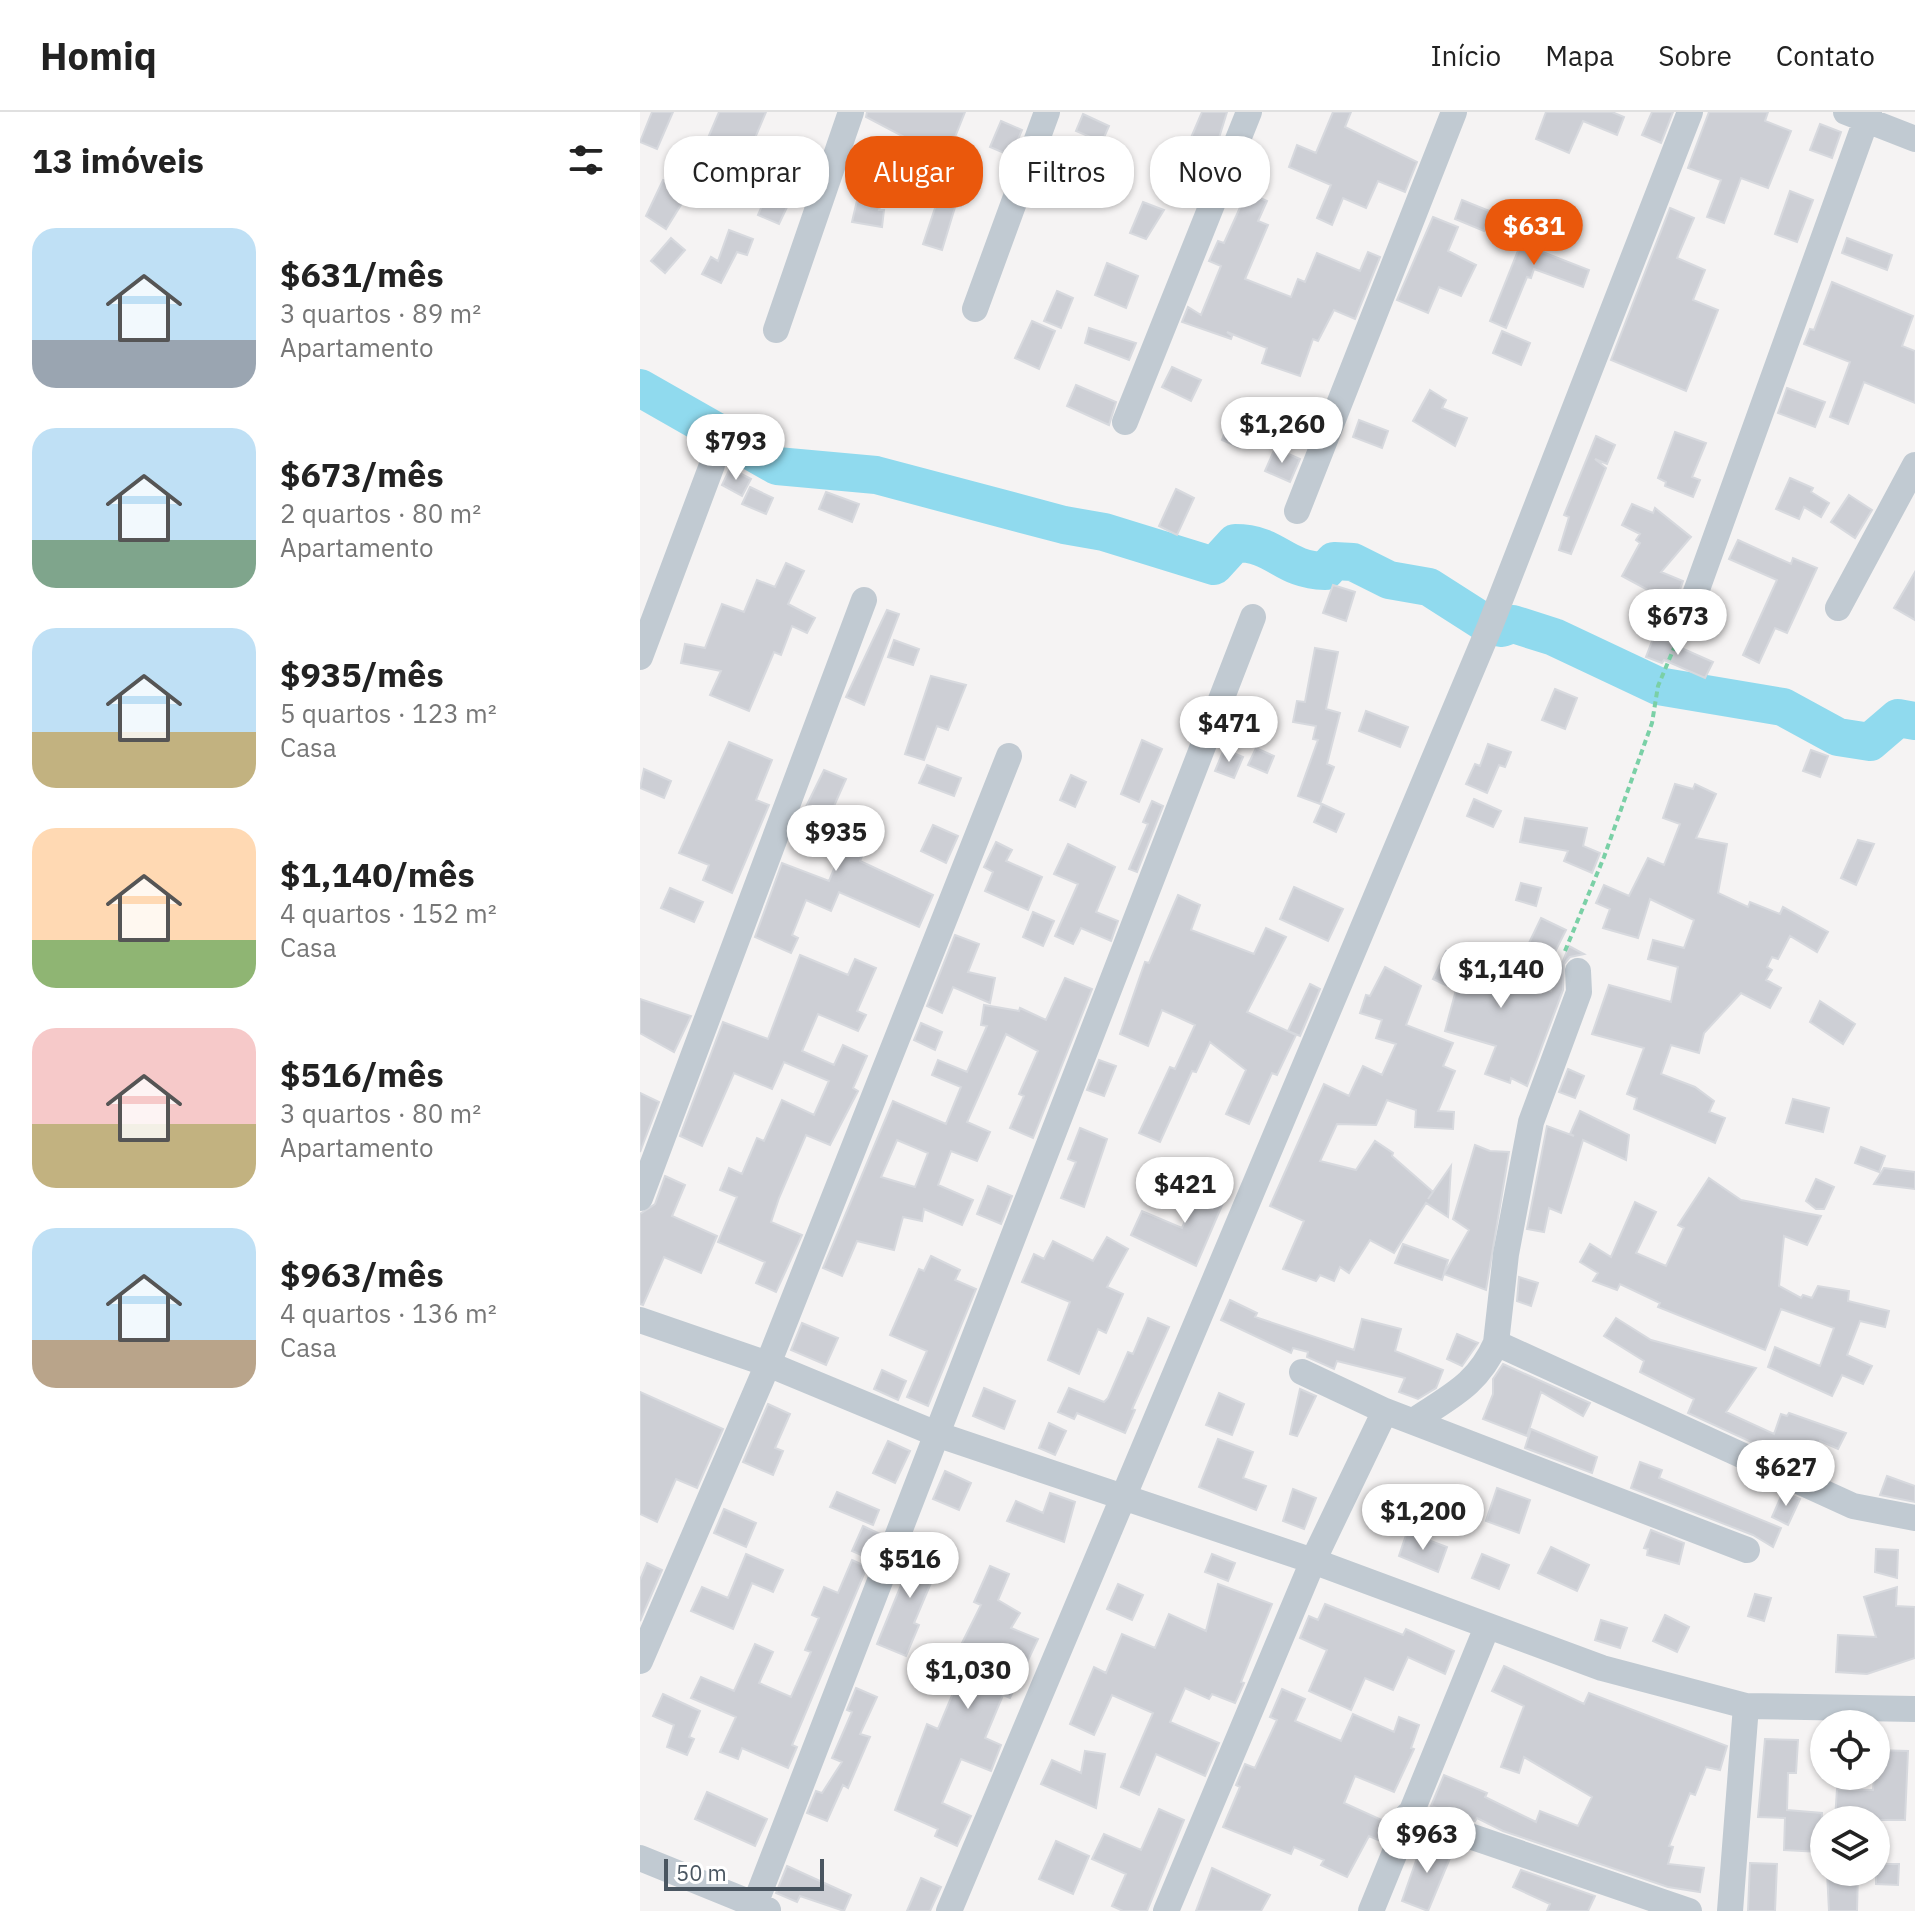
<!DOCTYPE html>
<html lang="pt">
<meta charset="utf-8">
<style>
:root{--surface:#fff;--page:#f6f6f6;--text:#222;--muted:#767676;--line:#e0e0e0;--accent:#ea580c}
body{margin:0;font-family:"IBM Plex Sans",sans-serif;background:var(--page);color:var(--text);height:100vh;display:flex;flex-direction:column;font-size:30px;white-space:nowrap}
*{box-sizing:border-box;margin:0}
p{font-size:26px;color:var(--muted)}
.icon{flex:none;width:44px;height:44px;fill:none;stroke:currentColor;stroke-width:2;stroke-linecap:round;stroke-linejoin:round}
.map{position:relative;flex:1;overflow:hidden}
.panel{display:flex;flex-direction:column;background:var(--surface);width:640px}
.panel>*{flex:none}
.banner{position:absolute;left:24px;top:24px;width:760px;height:72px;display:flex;gap:16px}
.tools{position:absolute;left:1170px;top:1598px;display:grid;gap:16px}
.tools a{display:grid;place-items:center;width:80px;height:80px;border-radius:50%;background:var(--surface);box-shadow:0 2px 6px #0004;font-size:40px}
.scale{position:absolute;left:24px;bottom:20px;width:160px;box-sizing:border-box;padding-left:8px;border:4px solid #4a5661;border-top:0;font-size:22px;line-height:28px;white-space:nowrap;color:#4a5661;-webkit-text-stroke:6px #fff;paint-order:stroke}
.price{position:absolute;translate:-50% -68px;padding:0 18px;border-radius:28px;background:#fff;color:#222;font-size:26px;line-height:52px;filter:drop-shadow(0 2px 4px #0008)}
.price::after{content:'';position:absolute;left:50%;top:48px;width:24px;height:18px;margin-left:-12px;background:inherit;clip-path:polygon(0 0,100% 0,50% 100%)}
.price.active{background:var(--accent);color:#fff}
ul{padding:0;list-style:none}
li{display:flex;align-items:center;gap:24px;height:200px;padding:0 32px}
li span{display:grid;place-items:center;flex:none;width:224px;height:160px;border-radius:24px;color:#555}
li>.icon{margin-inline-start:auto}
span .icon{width:96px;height:96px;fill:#fffc;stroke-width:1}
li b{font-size:34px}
h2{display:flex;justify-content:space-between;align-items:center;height:96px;padding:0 32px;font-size:34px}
.tag{padding:0 28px;border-radius:32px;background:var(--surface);box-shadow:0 2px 6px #0004;font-size:28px;line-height:72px}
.tag.active{background:var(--accent);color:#fff}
header{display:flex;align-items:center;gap:48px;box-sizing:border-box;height:112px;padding:0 40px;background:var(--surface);border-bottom:2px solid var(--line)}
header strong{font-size:38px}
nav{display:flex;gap:44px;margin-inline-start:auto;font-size:28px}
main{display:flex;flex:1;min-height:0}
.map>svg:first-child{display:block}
</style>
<header>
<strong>Homiq</strong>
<nav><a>Início</a><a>Mapa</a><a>Sobre</a><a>Contato</a></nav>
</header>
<main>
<section class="panel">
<h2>13 imóveis<svg class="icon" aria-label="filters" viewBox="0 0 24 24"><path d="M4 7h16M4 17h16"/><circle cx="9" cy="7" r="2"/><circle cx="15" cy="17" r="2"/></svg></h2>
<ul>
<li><span style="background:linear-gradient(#bfe0f5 70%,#9aa5b1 0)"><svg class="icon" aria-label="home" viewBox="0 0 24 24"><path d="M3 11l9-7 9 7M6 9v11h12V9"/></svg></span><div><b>$631/mês</b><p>3 quartos · 89 m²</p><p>Apartamento</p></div></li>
<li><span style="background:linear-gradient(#bfe0f5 70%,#7fa58c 0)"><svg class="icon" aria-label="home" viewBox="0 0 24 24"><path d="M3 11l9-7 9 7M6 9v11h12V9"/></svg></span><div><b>$673/mês</b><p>2 quartos · 80 m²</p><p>Apartamento</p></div></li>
<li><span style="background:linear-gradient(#bfe0f5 65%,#c2b280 0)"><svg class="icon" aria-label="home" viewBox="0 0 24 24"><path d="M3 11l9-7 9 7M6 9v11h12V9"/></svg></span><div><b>$935/mês</b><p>5 quartos · 123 m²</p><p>Casa</p></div></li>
<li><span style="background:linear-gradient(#ffd9b3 70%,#8fb573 0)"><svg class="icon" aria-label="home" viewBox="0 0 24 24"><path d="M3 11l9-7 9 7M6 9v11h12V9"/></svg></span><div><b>$1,140/mês</b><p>4 quartos · 152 m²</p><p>Casa</p></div></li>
<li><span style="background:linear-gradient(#f6c9c9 60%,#c2b280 0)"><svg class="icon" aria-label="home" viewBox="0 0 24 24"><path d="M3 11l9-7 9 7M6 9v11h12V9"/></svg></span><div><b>$516/mês</b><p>3 quartos · 80 m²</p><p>Apartamento</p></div></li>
<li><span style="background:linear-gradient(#bfe0f5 70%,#b9a48a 0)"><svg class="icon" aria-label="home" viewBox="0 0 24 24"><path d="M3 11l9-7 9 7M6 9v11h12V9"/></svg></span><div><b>$963/mês</b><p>4 quartos · 136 m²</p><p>Casa</p></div></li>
</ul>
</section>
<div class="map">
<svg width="1275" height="1799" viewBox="0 0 1275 1799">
<rect width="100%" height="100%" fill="#f5f3f3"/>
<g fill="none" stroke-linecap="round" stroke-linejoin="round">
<path stroke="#90daee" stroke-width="38" d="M0 276 137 354 236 363 424 413 464 420 574 454 595 431C637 431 642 458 685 459L694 449 713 450 749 468 789 475 850 514 862 516 873 512 914 525 1018 574 1143 595 1198 625 1230 630 1258 606 1275 609"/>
</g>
<path fill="#cdcfd5" stroke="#d7d9de" stroke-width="2" fill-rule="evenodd" d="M12 0H33L17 37 0 30Z
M79 0H126L105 50 65 33Z
M227 0H325L301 60 264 44 270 28 226 5Z
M562 0H587L575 39 550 28Z
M693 0H711L705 15 777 50 765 80 738 69 726 96 703 86 692 113 677 106 691 73 649 55 657 33 676 41Z
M906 0H972L984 5 977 23 943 9 929 41 896 27Z
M1012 0H1033L1021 31 1002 23Z
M1069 0H1128L1125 9 1151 19 1128 76 1101 66 1084 111 1067 105 1081 68 1048 56Z
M443 2 469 14 462 30 436 19Z
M361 9 382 18 371 44 350 35Z
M1180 12 1201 20 1192 46 1170 38Z
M55 34 72 41 62 65 45 57Z
M408 44 424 50 414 75 399 69Z
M225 54 252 65 239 98H244L242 115 212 110Z
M305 66 328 75 321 94 316 92 302 138 283 132Z
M23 68 49 80 26 117 6 104Z
M1150 79 1173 88 1157 130 1135 122Z
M607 80 627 89 618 109 628 113 605 167 651 185 658 167 665 170 677 141 720 159 728 140 740 145 715 207 694 198 678 229 673 227 660 264 622 251 627 236 587 220 592 224 591 227 542 210 548 195 561 203 581 154 569 149 578 129 584 131Z
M127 82 149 91 139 112 118 103Z
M822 88 852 100 844 119 815 107Z
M503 90 524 98 506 127 490 121Z
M895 96 915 104 900 139 949 158 943 175 894 157 891 166 887 165 866 216 850 209Z
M1030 96 1054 106 1037 146 1065 158 1053 188 1078 198 1046 279 971 248Z
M793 105 818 115 808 139 836 153 821 184 799 175 788 201 757 188Z
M89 118 113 127 107 143 97 140 81 171 62 162 71 145 78 149Z
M31 126 45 138 25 161 11 149Z
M1207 126 1252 143 1247 158 1202 141Z
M467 151 498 164 486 196 455 183Z
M1192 170 1273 204 1262 234 1275 239V291L1224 270 1208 312 1190 305 1210 250 1164 232 1170 217 1174 218Z
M417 179 433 186 421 216 404 209Z
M392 209 415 219 399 257 375 246Z
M449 216 496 231 489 248 445 231Z
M862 219 890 231 881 253 853 241Z
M532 255 561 268 551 289 522 275Z
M436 273 476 290 469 313 427 294Z
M1147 276 1185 290 1175 315 1138 301Z
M790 278 806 288 802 296 827 306 815 334 773 309Z
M590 306 607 312 598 335 582 328Z
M719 308 748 319 742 336 713 325Z
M1035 320 1066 331 1052 365 1060 368 1053 385 1025 374 1026 370 1018 366Z
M956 324 975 333 967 352 955 347 966 356 931 442 919 438 929 405 924 403Z
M635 336 660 347 650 370 625 359Z
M90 356 111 367 102 384 82 373Z
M1150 366 1173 376 1171 380 1189 391 1181 405 1164 395 1159 407 1136 397Z
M110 375 133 386 126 402 102 392Z
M536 377 554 386 537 423 519 414Z
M186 380 219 392 212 410 179 397Z
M1209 383 1232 398 1215 426 1191 410Z
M992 392 1013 401 1015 396 1051 425 1021 460 1043 469 1037 486 1029 482 1026 488 982 464 1000 431 996 428 1000 422 982 413Z
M1098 428 1151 452 1153 446 1177 456 1147 521 1135 516 1119 551 1103 543 1137 468 1089 447Z
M146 451 164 459 148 492 175 506 167 521 152 514 141 543 134 540 109 599 70 583 81 559 41 551 45 532 65 536 82 492 104 500 117 468 135 475Z
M1275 460V508L1254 496Z
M693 473 715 480 706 509 683 501Z
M247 498 259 502 224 593 206 585Z
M1014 524 1073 550 1065 566 1024 548 1022 551 1006 545Z
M254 528 279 537 273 553 248 545Z
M675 536 698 540 686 597 700 601 687 652 694 655 680 692 658 684 678 628 673 627 676 614 653 610 657 589 665 590Z
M291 564 326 573 308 618 297 614 284 648 265 642Z
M915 577 937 586 925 617 902 608Z
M726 599 768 615 760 635 719 619Z
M502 628 522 637 499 690 481 682Z
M89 630 132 648 116 688 129 693 92 781 63 768 69 753 39 741Z
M848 632 871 640 865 655 859 653 847 681 826 672 835 652 840 654Z
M616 636 634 644 627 661 608 653Z
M584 637 603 645 594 666 575 659Z
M1171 638 1188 644 1180 665 1163 659Z
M287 653 321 666 314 684 279 671Z
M4 657 31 669 24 686 0 676Z
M184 658 206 667 194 694 236 712 220 749 293 783 279 815 199 780 191 799 166 788 152 823 158 826 151 841 115 825 142 751 189 769 204 733 157 713Z
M431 663 446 670 435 695 420 688Z
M1035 672 1053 677 1055 672 1076 682 1056 726 1087 732 1078 781 1108 795 1110 790 1140 802 1143 795 1188 820 1177 840 1150 824 1138 847 1132 845 1127 855 1132 858 1126 868 1141 876 1130 896 1101 881 1064 921 1059 941 1031 933 1021 962 1055 975 1074 989 1069 1000 1085 1006 1075 1031 994 997 997 986 987 982 1004 936 952 922 969 873 1031 890 1038 855 1008 847 1013 828 1044 836 1054 808 1010 787 998 826 963 816 970 797 956 791 964 773 989 784 1008 746 1024 753 1040 712 1023 706Z
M834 687 861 699 853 715 827 704Z
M512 689 523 694 497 760 489 757 508 712 503 710Z
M682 692 704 702 696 720 674 710Z
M885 706 947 716 943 734 960 741 952 761 924 749 928 739 880 730Z
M293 713 318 724 306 751 281 739Z
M1218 728 1234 732 1216 773 1201 766Z
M356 730 372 738 366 749 402 765 388 798 345 779 353 760 344 755Z
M428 732 475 755 456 800 478 809 471 829 441 816 433 832 415 824 438 772 414 762Z
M881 771 901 776 896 794 876 788Z
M654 775 703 797 688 829 640 807Z
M30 776 63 790 54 810 21 796Z
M538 783 560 793 551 818 614 842 626 816 646 825 607 900 656 923 637 963 632 961 609 1012 586 1002 606 958 570 930 556 960 552 959 520 1030 499 1021 530 955 535 957 555 913 522 898 508 934 480 922 505 850 509 851Z
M393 800 414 809 403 834 383 825Z
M901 806 926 818 914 842 889 831Z
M315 823 339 832 328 860 355 866 350 891 313 875 302 901 287 894Z
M843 833 871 844 864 861 911 879 929 834 944 842 930 845 924 852 923 878 887 974 871 966 870 971 845 962 856 934 805 919 816 878 793 867 806 839 835 852Z
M160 843 208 863 215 847 236 856 217 899 226 903 218 919 178 902 162 939 194 953 203 933 227 944 213 976 218 979 190 1033 166 1023 139 1086 131 1110 162 1123 136 1180 116 1171 125 1150 78 1130 97 1085 80 1078 89 1056 102 1062 117 1026 124 1029 142 988 174 1003 189 969 144 950 132 977 94 961 62 1034 40 1024 83 910 128 927Z
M745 855 781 874 766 913 813 931 803 954 815 959 798 999 814 1000 813 1017 775 1015 776 998 747 988 736 1013 697 1012 680 1049 716 1058 735 1029 753 1041 752 1044 793 1080 788 1087 811 1054 808 1105 786 1091 754 1141 730 1128 709 1161 700 1155 694 1169 680 1163 676 1169 643 1157 664 1109 630 1094 684 972 709 984 723 954 742 963 756 932 736 926 742 908 720 901 726 883 730 884Z
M425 866 452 877 393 1026 370 1016 384 984 379 982 398 939 366 922 327 1010 350 1020 337 1049 311 1039 298 1073 333 1088 322 1113 284 1097 282 1109 263 1105 254 1138 217 1129 202 1164 183 1156 253 989 306 1012 321 975 292 963 298 948 327 960 347 914 341 913 344 893 379 899 380 896 406 908ZM257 1028 288 1041 275 1075 241 1065Z
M670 872 680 877 660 924 648 919Z
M0 887 51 904 34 940 0 921Z
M1180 889 1215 912 1203 932 1170 910Z
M281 911 302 920 295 938 274 928Z
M459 948 476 954 464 984 447 978Z
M928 957 944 964 935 986 919 980Z
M0 981 19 990 0 1040Z
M1153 987 1189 996 1183 1020 1146 1011Z
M940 999 989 1023 986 1048 943 1028 921 1101 909 1096 904 1120 887 1117 907 1014 934 1024 930 1022Z
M440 1016 467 1027 444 1095 421 1086 436 1050 428 1047Z
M835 1033 850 1039 869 1040 846 1178 804 1162 829 1118 813 1107Z
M1221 1035 1245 1044 1239 1060 1215 1051Z
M1244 1056 1275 1060V1077L1234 1072Z
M25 1064 45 1073 32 1104 77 1124 61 1161 24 1145 3 1193 0 1192V1102L15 1092Z
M562 1066 589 1077 556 1154 491 1123 502 1099 542 1116Z
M1069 1066 1101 1088 1181 1104 1167 1133 1144 1124 1139 1174 1161 1186 1163 1183 1172 1186 1178 1174 1209 1179 1208 1189 1249 1199 1245 1215 1220 1209 1207 1243 1232 1254 1223 1272 1202 1263 1192 1284 1128 1255 1135 1235 1180 1254 1194 1216 1141 1197 1125 1238 1018 1195 1020 1191 980 1172 977 1178 953 1169 958 1161 940 1150 950 1132 971 1145 995 1090 1016 1100 996 1141 1026 1154 1044 1116 1038 1113Z
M1176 1067 1194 1075 1184 1097H1176L1166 1089Z
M348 1074 372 1084 361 1112 337 1102Z
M467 1125 488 1137 467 1175 483 1182 466 1221 458 1217 439 1262 408 1248 430 1190 382 1170 394 1142 404 1147 413 1129 453 1149Z
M763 1132 808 1148 802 1168 755 1151Z
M291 1144 320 1158 315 1168 336 1177 288 1294 267 1285 287 1239 250 1223 279 1157 284 1159Z
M879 1165 898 1171 891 1194 877 1189Z
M590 1188 617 1201 615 1205 714 1238 722 1207 761 1217 755 1239 803 1258 796 1276 778 1287 759 1280 765 1266 697 1249 694 1257 667 1245 668 1240 653 1236 651 1241 581 1208Z
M508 1206 529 1215 492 1297 495 1298 485 1321 437 1301 434 1307 418 1300 429 1276 464 1290 468 1286 488 1240 493 1242Z
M976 1206 1011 1228 1116 1256 1086 1300 1134 1322 1141 1302 1147 1304 1149 1301 1206 1321 1198 1337 1180 1329 1166 1355 1048 1301 1054 1287 1000 1260 1004 1249 964 1224Z
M162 1211 198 1226 186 1253 151 1238Z
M817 1222 838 1231 822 1254 807 1247Z
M863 1252 950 1291 943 1304 901 1280 887 1324 843 1307 853 1282V1267Z
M242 1258 266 1269 258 1288 234 1277Z
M344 1276 375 1289 364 1317 333 1304Z
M660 1277 676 1284 657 1324 650 1322Z
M0 1280 83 1317 57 1376 36 1367 17 1410 0 1402Z
M579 1281 604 1292 592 1323 566 1313Z
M128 1292 150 1302 135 1336 143 1339 133 1363 103 1350Z
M409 1311 426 1319 415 1343 399 1336Z
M891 1317 957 1345 952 1361 885 1336Z
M578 1327 613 1340 603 1366 626 1374 616 1398 559 1375Z
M248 1329 270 1339 255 1371 233 1361Z
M1000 1350 1022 1358 1019 1366 1141 1416 1133 1435 1113 1423 991 1376Z
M305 1359 331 1371 319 1398 293 1387Z
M1247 1364 1275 1374V1390L1240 1383Z
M857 1376 890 1388 879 1421 846 1409Z
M653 1377 676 1386 664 1417 643 1409Z
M197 1380 239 1398 233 1413 190 1395Z
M1143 1380 1160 1387 1148 1413 1132 1405Z
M410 1381 435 1390 424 1430 367 1409 376 1389 403 1401Z
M84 1397 116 1411 106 1435 74 1421Z
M223 1414 240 1422 230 1447 212 1439Z
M1011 1418 1044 1431 1039 1452 1007 1443 1008 1437 1004 1436Z
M767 1420 807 1435 798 1460 759 1444Z
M279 1429 304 1440 274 1511 279 1513 266 1544 237 1532Z
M911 1435 949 1453 937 1479 898 1461Z
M1236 1437 1258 1438 1257 1466 1235 1460Z
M106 1442 143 1458 133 1480 112 1471 93 1517 51 1499 62 1475 88 1486Z
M572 1442 595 1451 588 1469 565 1460Z
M842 1442 869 1453 859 1477 832 1466Z
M212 1448 227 1455 152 1633 157 1635 148 1656 102 1636 98 1647 80 1640 96 1605 51 1586 61 1565 94 1579 115 1532 133 1540 119 1571 151 1585 171 1540 165 1538 179 1506 172 1503 184 1475 198 1481Z
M7 1451 22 1458 0 1509V1468Z
M350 1454 369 1462 358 1488 380 1501 371 1516 398 1527 370 1586 363 1583 345 1626 361 1633 351 1659 321 1647 302 1691 331 1704 317 1734 295 1724 298 1717 255 1698 287 1612 298 1617 321 1562 309 1557 341 1493 334 1490Z
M478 1472 503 1483 492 1508 467 1497Z
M578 1472 632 1492 601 1570 604 1571 595 1591 572 1582 569 1587 545 1576 530 1610 579 1631 565 1664 516 1642 499 1683 481 1675 513 1601 472 1583 454 1623 430 1612 454 1555 466 1561 482 1522 515 1536 529 1502 566 1519Z
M1257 1475 1256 1494 1275 1495V1546L1227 1562 1196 1560 1198 1523 1236 1525 1224 1485Z
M1115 1482 1131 1486 1124 1509 1108 1504Z
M685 1492 763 1523 766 1517 814 1539 805 1562 768 1545 753 1578 725 1566 711 1598 669 1579 687 1538 660 1526 669 1504 678 1508Z
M1025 1503 1049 1515 1037 1540 1013 1529Z
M961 1508 987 1516 980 1536 955 1528Z
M864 1554 944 1592 949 1581 1087 1634 1080 1658 1066 1655 1055 1683 1050 1681 1029 1734 1033 1735 1028 1752 1064 1756 1060 1780 1028 1775 863 1719 837 1706 835 1709 791 1694 804 1663 847 1681 845 1685 896 1710 900 1699 938 1714 952 1685 884 1645 879 1661 861 1655 884 1594 852 1579Z
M216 1576 237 1585 220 1622 230 1625 208 1676 203 1673 187 1709 167 1701 176 1679 182 1681 202 1650 192 1646 212 1600 207 1598Z
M642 1577 665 1587 655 1609 701 1629 713 1602 754 1620 759 1605 779 1613 771 1636 774 1637 754 1680 715 1664 704 1691 746 1710 738 1728 729 1724 707 1765 681 1753 684 1748 654 1735 651 1742 583 1715 600 1675 596 1673 605 1652 615 1656 637 1608 630 1605Z
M23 1582 60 1599 49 1625 54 1627 47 1643 27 1635 34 1613 13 1604Z
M1125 1627 1158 1628 1156 1661H1148L1147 1698 1182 1701 1180 1740 1144 1738 1145 1706 1118 1705Z
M1236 1638 1268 1639 1265 1708H1195L1197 1677 1233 1678Z
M445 1639 465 1642 456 1696 401 1672 412 1648 441 1661Z
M67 1680 127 1707 115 1734 55 1707Z
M519 1697 544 1708 507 1799H483L472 1794 486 1762 452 1747 464 1722 501 1738Z
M784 1726 813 1739 788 1799 762 1789Z
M416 1729 449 1744 433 1782 399 1767Z
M1110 1751 1137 1752 1135 1799H1108Z
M1236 1752H1259L1258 1773 1236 1772Z
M147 1754 211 1783 204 1799 160 1784 157 1790 136 1781Z
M572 1756 630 1783 621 1799H556Z
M881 1758 955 1784 948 1799H907L910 1792 873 1775Z
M1187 1760H1218L1217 1799H1189Z
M281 1766 301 1775 290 1799H267Z"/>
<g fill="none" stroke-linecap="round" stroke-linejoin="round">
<path stroke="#7ad0a6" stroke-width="4" stroke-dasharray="6 4" stroke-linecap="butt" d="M925 839 964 745 1012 611 1018 574 1034 536"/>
<path stroke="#c1cad2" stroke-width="26" d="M1206 0 1275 27
M335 197 407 0
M136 218 211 0
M485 310 609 0
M657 399 814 0
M1198 496 1275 353
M1043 516 1229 0
M0 545 72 353
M0 1086 224 488
M0 1208 128 1252 299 1323 673 1449 962 1556 1106 1594 1275 1597
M856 1231 866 1142 891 1010 939 880 938 859
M662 1260 745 1299 1107 1438
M775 1308C811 1284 838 1272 856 1231L1213 1394 1275 1406
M0 1549 128 1252 369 644
M768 1703 1049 1799
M0 1746 128 1798
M115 1792 613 505
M309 1799 850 514 1050 0
M526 1799 673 1449 745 1299
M731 1799 847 1515
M1090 1799 1106 1594"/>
</g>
</svg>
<div class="tools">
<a><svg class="icon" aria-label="locate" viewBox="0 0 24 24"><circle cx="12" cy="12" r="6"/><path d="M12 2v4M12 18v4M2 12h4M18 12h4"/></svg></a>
<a><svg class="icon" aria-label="layers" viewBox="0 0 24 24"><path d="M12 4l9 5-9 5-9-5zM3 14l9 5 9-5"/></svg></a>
</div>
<div class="scale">50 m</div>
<b class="price active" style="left:894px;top:155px">$631</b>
<b class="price" style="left:642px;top:353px">$1,260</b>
<b class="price" style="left:96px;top:370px">$793</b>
<b class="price" style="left:1038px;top:545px">$673</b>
<b class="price" style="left:589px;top:652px">$471</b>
<b class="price" style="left:196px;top:761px">$935</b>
<b class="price" style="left:861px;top:898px">$1,140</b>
<b class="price" style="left:545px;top:1113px">$421</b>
<b class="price" style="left:1146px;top:1396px">$627</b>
<b class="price" style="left:783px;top:1440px">$1,200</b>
<b class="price" style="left:270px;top:1488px">$516</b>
<b class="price" style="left:328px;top:1599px">$1,030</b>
<b class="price" style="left:787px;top:1763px">$963</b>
<div class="banner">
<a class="tag">Comprar</a>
<a class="tag active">Alugar</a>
<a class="tag">Filtros</a>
<a class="tag">Novo</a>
</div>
</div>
</main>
